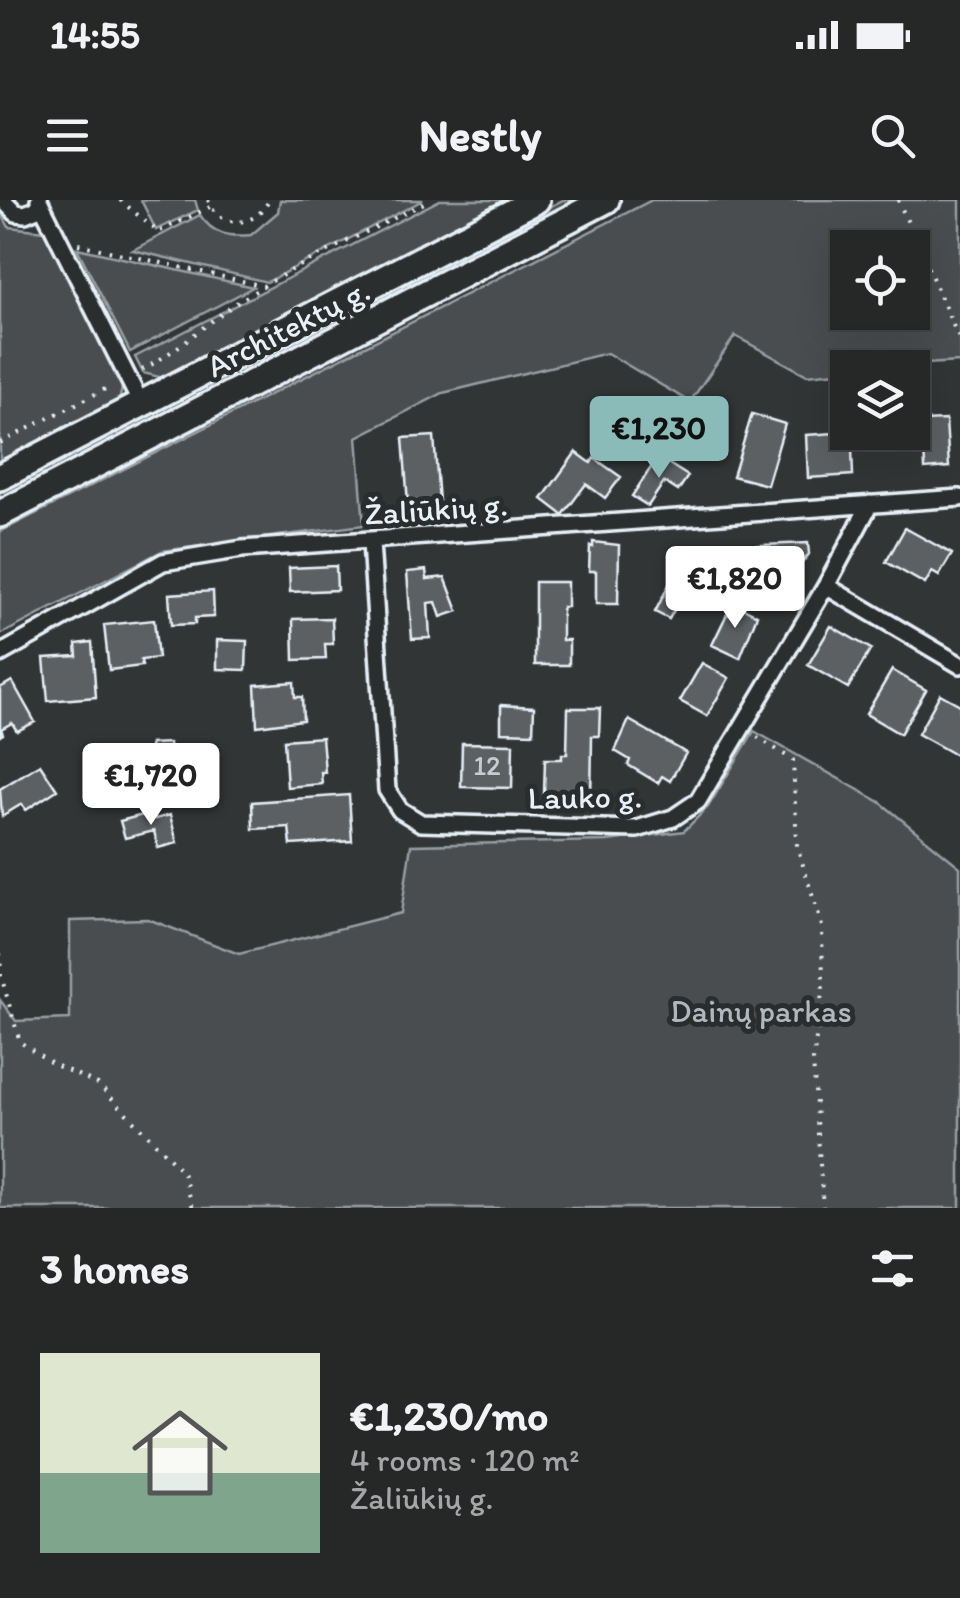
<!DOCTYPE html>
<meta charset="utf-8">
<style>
:root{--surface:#262828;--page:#2e3030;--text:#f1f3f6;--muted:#a4a6a8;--line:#424445;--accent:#8bbbb9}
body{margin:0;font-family:Itim,sans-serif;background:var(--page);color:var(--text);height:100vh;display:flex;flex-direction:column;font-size:38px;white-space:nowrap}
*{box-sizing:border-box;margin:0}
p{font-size:32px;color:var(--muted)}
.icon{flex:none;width:55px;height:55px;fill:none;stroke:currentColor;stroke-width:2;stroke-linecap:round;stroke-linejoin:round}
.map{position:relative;height:1008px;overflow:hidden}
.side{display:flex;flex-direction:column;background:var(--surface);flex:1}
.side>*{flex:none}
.controls{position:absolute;left:830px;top:30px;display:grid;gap:20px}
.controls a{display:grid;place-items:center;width:100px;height:100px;border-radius:0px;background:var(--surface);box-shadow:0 10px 40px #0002,0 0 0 2px var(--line);font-size:50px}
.price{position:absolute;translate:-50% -85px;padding:0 22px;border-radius:10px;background:#fff;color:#222;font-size:32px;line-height:65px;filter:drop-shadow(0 2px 5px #0008)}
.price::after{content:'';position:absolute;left:50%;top:60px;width:30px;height:22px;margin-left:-15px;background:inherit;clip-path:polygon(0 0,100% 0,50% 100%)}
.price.selected{background:var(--accent);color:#111}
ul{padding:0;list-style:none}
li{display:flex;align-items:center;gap:30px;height:250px;padding:0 40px}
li+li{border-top:2px solid var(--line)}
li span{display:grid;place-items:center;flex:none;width:280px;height:200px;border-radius:0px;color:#555}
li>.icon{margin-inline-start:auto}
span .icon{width:120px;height:120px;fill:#fffc;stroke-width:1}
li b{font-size:42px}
h2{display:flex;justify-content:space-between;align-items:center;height:120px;padding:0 40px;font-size:42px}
.status{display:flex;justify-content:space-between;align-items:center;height:70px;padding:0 50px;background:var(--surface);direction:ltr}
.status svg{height:28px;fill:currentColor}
header{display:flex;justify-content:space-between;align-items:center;height:130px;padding:0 40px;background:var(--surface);font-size:45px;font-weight:700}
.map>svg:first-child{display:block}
</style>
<div class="status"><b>14:55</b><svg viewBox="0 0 49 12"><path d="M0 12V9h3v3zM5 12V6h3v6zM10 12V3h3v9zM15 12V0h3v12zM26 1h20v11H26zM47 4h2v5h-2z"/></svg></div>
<header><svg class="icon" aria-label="menu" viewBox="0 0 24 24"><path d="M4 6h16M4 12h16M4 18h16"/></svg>Nestly<svg class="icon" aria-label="search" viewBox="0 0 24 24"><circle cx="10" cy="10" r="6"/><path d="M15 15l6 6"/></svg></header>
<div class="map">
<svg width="960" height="1008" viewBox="0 0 960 1008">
<rect width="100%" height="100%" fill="#323536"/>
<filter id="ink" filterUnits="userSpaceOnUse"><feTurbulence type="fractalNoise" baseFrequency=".01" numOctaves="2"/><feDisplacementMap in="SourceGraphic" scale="20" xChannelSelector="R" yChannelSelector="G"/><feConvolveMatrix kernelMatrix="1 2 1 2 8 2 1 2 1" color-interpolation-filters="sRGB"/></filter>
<g filter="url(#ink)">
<path fill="#494d4f" stroke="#989fa4" stroke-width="2.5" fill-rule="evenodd" d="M141 0H195L198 10 156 30Z
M280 0H423L267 82 133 50 200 15C213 35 229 37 251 35L278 12Z
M440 0H504L163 178 143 173 135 157Z
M563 0H582L418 86 409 84 413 77Z
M652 0H960V162L848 168 847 171 807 175 735 136 690 202 607 153 443 193 357 237 364 325 162 351 0 435V332ZM848 48H912V112H848Z
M0 11 9 27 45 31 123 184 119 201 0 263Z
M77 48 253 87 130 152Z
M387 93H391V99L0 302V292Z
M754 531 880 602 960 667V1008H0V800L16 821 70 819V721L148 719 239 754 401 713 411 645 607 641 684 631 708 607Z"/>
<path fill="#5c6063" stroke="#e8f1f8" stroke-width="2.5" d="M752 214 785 224 767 285 733 276Z
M946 220 949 267 925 269 923 221Z
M835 233 836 249 852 248 853 275 808 278 806 235Z
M434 236 439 302 408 304 403 238Z
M576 252 591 263 594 258 621 277 605 298 586 284 563 315 542 299Z
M658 257 688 276 678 291 664 282 648 306 632 296Z
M905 328 952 354 939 376 932 372 925 384 886 362Z
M593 342 619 345 618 404H596V371H589L590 346 593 347Z
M808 343 809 354 778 393 773 381H761L760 372H743L741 346Z
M336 366 337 390 290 392 289 368Z
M426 370 427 379 445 377 458 411 441 417 436 402 428 403 430 438 412 439 407 372Z
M673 377 688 385 669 419 655 412Z
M535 382H567V407H562V440H569V465H535Z
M213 391 214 417 195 418V424L171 425 169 394Z
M736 404 757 415 740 458 712 445 727 414 731 416Z
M332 418 333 444H325L326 459 294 460 293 419Z
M154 420 158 458 141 460 142 466 109 470 104 425Z
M831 426 871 449 848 488 808 465Z
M217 440 247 441 246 470 217 469Z
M92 442 96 497 48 501 44 458 77 456 76 444Z
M702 463 729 478 707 516 680 501Z
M892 470 926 490 900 534 866 514Z
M12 481 35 522 17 531 12 523 1 529 3 534 0 536V488Z
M294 482 295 497H302L303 520 257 526 255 485Z
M940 494 960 505 959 557 918 534Z
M501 505 534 507 533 533 501 532Z
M568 508H600L599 536H592L591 605H558L559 594H544L545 559H562V554H567Z
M629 520 686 553 670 581 662 576 658 583 628 565 630 560 615 551Z
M322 537 325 572H321L322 584 287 587 284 540Z
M169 543 172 574 153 576 150 544Z
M462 543 513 544 512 588 461 587Z
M40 564 57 590 26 610 22 604 2 616 0 589Z
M349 595 352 641 291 645 289 627 253 629 252 602Z
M154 612 155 619 170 615 177 643 158 648 154 631 125 638 120 621Z"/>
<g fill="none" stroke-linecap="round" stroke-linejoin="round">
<defs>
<path id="street" d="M3 0 16 13 25 14 42 7
M39 0 141 204
M371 342 387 590 400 610 421 623 637 629 673 618 698 601 826 386 870 304
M826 386 960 465
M0 454 163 362 242 349 960 298"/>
<path id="primary" d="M0 277 536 0
M0 314 606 0"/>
</defs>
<use href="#street" stroke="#e8f1f8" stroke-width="22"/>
<use href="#primary" stroke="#e8f1f8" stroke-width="32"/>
<path stroke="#e8f1f8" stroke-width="4" stroke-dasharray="2.5 8" stroke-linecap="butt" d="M120 0 158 32 210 7
M208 0C220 30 256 28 269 0
M898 0 960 141
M78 44 264 86
M142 170C179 150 208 121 244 98 303 61 368 32 430 0
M0 243 111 186
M757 537 793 560 797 646 822 726 823 786 813 861 823 1008
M0 753 1 776 20 842 53 864 98 884 183 972 193 1008"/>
<use href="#street" stroke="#2a2d2e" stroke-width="15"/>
<use href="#primary" stroke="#2a2d2e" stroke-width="25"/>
</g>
</g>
<g text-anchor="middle" stroke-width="10" stroke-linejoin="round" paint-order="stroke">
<g font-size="28" fill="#c5cdd3">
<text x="487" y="575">12</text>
</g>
<g font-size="32" fill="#e8f1f8" stroke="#2a2d2e">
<text transform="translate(288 128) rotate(-27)" y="11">Architektų g.</text>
<text transform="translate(436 309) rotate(-4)" y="11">Žaliūkių g.</text>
<text transform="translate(585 597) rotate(-1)" y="11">Lauko g.</text>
</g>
<g font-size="32" fill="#b0b8bd" stroke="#2a2d2e">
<text x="761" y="822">Dainų parkas</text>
</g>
</g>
</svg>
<div class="controls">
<a><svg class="icon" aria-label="locate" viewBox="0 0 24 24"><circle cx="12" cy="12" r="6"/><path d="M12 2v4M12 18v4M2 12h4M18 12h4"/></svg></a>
<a><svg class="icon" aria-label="layers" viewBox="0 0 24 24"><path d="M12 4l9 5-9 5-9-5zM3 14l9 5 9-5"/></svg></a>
</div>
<b class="price selected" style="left:659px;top:281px">€1,230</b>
<b class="price" style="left:735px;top:431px">€1,820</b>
<b class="price" style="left:151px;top:628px">€1,720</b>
</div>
<section class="side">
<h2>3 homes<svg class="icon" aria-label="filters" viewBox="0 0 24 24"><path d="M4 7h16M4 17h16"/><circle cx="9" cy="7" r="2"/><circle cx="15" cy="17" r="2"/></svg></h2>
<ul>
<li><span style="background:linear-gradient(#dfe7d0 60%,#7fa58c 0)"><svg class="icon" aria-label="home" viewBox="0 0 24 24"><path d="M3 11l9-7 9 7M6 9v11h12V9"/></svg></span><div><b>€1,230/mo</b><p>4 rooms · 120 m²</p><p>Žaliūkių g.</p></div></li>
</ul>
</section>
